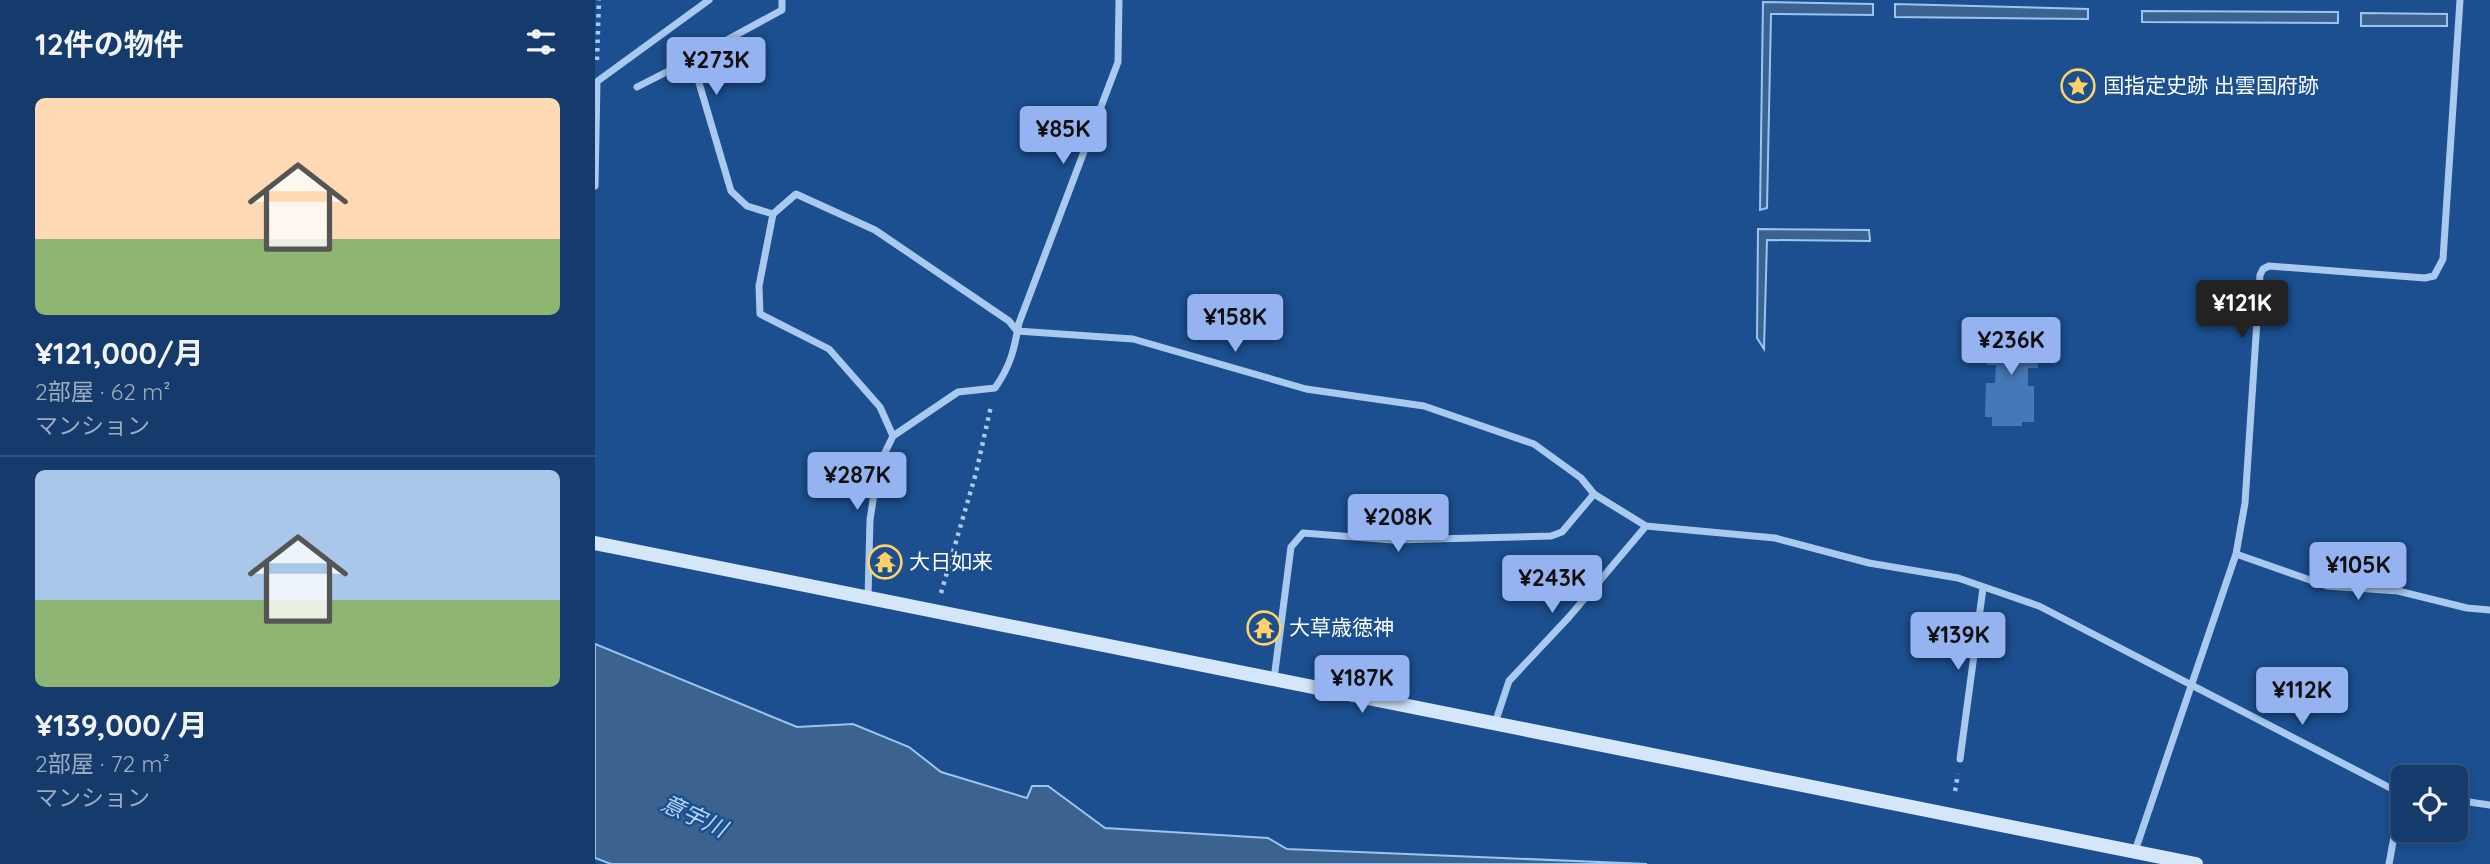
<!DOCTYPE html>
<html lang="ja">
<meta charset="utf-8">
<style>
:root{--surface:#143b6b;--page:#214673;--text:#f1f3f6;--muted:#9dadc1;--line:#33557e;--accent:#95b2f1}
body{margin:0;font-family:Quicksand,"Noto Sans JP",sans-serif;background:var(--page);color:var(--text);height:100vh;display:flex;flex-direction:column;font-size:26px;white-space:nowrap}
*{box-sizing:border-box;margin:0}
p{font-size:23px;color:var(--muted)}
.icon{flex:none;width:38px;height:38px;fill:none;stroke:currentColor;stroke-width:2;stroke-linecap:round;stroke-linejoin:round}
.map{position:relative;flex:1;overflow:hidden}
.details{display:flex;flex-direction:column;background:var(--surface);width:595px}
.details>*{flex:none}
.fabs{position:absolute;left:1796px;top:765px;display:grid;gap:14px}
.fabs a{display:grid;place-items:center;width:77px;height:77px;border-radius:10px;background:var(--surface);box-shadow:0 4px 10px #0003,0 0 0 2px var(--line);font-size:35px}
.price{position:absolute;translate:-50% -60px;padding:0 16px;border-radius:7px;background:var(--accent);color:#111;font-size:23px;line-height:46px;filter:drop-shadow(0 2px 4px #0008)}
.price::after{content:'';position:absolute;left:50%;top:42px;width:21px;height:16px;margin-left:-10px;background:inherit;clip-path:polygon(0 0,100% 0,50% 100%)}
.price.selected{background:#222;color:#fff}
ul{padding:0;list-style:none}
li{display:grid;align-content:center;gap:14px;height:371px;padding:0 35px}
li+li{border-top:2px solid var(--line)}
li span{display:grid;place-items:center;height:217px;border-radius:10px;color:#555}
li>.icon{margin-inline-start:auto}
span .icon{width:126px;height:126px;fill:#fffc;stroke-width:1}
li b{font-size:30px}
h2{display:flex;justify-content:space-between;align-items:center;height:84px;padding:0 35px;font-size:30px}
main{display:flex;flex:1;min-height:0}
.map>svg:first-child{display:block}
</style>
<main>
<section class="details">
<h2>12件の物件<svg class="icon" aria-label="filters" viewBox="0 0 24 24"><path d="M4 7h16M4 17h16"/><circle cx="9" cy="7" r="2"/><circle cx="15" cy="17" r="2"/></svg></h2>
<ul>
<li><span style="background:linear-gradient(#ffd9b3 65%,#8fb573 0)"><svg class="icon" aria-label="home" viewBox="0 0 24 24"><path d="M3 11l9-7 9 7M6 9v11h12V9"/></svg></span><div><b>¥121,000/月</b><p>2部屋 · 62 m²</p><p>マンション</p></div></li>
<li><span style="background:linear-gradient(#a9c7e8 60%,#8fb573 0)"><svg class="icon" aria-label="home" viewBox="0 0 24 24"><path d="M3 11l9-7 9 7M6 9v11h12V9"/></svg></span><div><b>¥139,000/月</b><p>2部屋 · 72 m²</p><p>マンション</p></div></li>
</ul>
</section>
<div class="map">
<svg width="1895" height="864" viewBox="0 0 1895 864">
<rect width="100%" height="100%" fill="#1b4f8f"/>
<path fill="#3c6290" stroke="#9cc4f0" stroke-width="2" d="M1168 2 1278 4V15L1176 14 1172 208 1165 210Z
M1300 4 1493 9V19L1300 17Z
M1547 11 1743 12V23L1547 22Z
M1766 13 1852 14V26H1766Z
M1163 229 1274 230 1275 241 1172 240 1169 349 1162 338Z
M0 644 202 727 258 724 314 747 346 772 432 798 437 786H453L510 828 673 838 692 849 1052 864H16L0 858Z"/>
<path fill="#4478b7" d="M1393 330H1443V368H1433V386H1439V422H1427V426H1397V417H1390L1391 383H1400L1401 365H1392Z
M663 620 676 621 675 636 662 635Z"/>
<g fill="none" stroke-linecap="round" stroke-linejoin="round">
<path stroke="#a9c9ee" stroke-width="4.5" stroke-dasharray="3.5 5" stroke-linecap="butt" d="M2 60 4 0
M346 593 381 473 396 406
M1360 791 1363 774"/>
<path stroke="#a9c9ee" stroke-width="7" d="M524 0 523 62 424 323C419 350 416 365 400 388L363 392 298 436 285 407 234 349 165 314 164 286 178 214 201 194 280 230 414 321 422 331 538 339 711 389 829 406 939 444 986 478 999 494 1051 526 1180 538 1274 563 1363 578 1444 606 1805 793
M97 59 187 10V0
M0 83 114 0
M42 87 97 59 136 191 152 206 178 214
M0 186 2 82
M1641 554 1732 586 1803 591 1872 608 1895 610
M273 598 275 520 283 467 298 436
M679 679 696 547 708 533 798 540 956 536 967 532 999 494
M900 723 914 681 974 617 1051 526
M1365 759 1388 588
M1860 800 1895 805
M1540 851 1641 554 1650 503 1665 275 1668 269 1674 266 1830 278 1839 276 1848 259 1865 0
M1794 864 1807 793"/>
<path stroke="#d6e6fa" stroke-width="14" d="M0 543 1601 864"/>
</g>
<defs>
<symbol id="sight-ring" viewBox="-11 -11 22 22"><circle r="9.5" fill="#1b4f8f" stroke="#ffd166" stroke-width="1.5"/><path d="M0-6L1.8-2.2L6-1.7L2.9 1.2L3.7 5.4L0 3.3L-3.7 5.4L-2.9 1.2L-6-1.7L-1.8-2.2Z" fill="#ffd166"/></symbol>
<symbol id="temple-ring" viewBox="-11 -11 22 22"><circle r="9.5" fill="#1b4f8f" stroke="#ffd166" stroke-width="1.5"/><path d="M0-6L5-2H3V0L6.5 2.5H4V6H1.5V3h-3V6H-4V2.5H-6.5L-3 0V-2H-5Z" fill="#ffd166"/></symbol>
</defs>
<g fill-rule="evenodd">
<use href="#sight-ring" x="1464" y="67" width="38" height="38"/>
<use href="#temple-ring" x="271" y="543" width="38" height="38"/>
<use href="#temple-ring" x="650" y="609" width="38" height="38"/>
</g>
<g text-anchor="middle" stroke-width="5" stroke-linejoin="round" paint-order="stroke">
<g font-size="21" fill="#fff" stroke="#1b4f8f" text-anchor="start">
<text x="1508" y="93">国指定史跡 出雲国府跡</text>
<text x="314" y="569">大日如来</text>
<text x="694" y="635">大草歳徳神</text>
</g>
<g font-size="23" font-style="italic" fill="#b5d3f5" stroke="#1b4f8f">
<text transform="translate(99 816) rotate(25)" y="8">意宇川</text>
</g>
</g>
</svg>
<div class="fabs">
<a><svg class="icon" aria-label="locate" viewBox="0 0 24 24"><circle cx="12" cy="12" r="6"/><path d="M12 2v4M12 18v4M2 12h4M18 12h4"/></svg></a>
</div>
<b class="price" style="left:121px;top:97px">¥273K</b>
<b class="price" style="left:468px;top:166px">¥85K</b>
<b class="price selected" style="left:1647px;top:340px">¥121K</b>
<b class="price" style="left:640px;top:354px">¥158K</b>
<b class="price" style="left:1416px;top:377px">¥236K</b>
<b class="price" style="left:262px;top:512px">¥287K</b>
<b class="price" style="left:803px;top:554px">¥208K</b>
<b class="price" style="left:1763px;top:602px">¥105K</b>
<b class="price" style="left:957px;top:615px">¥243K</b>
<b class="price" style="left:1363px;top:672px">¥139K</b>
<b class="price" style="left:767px;top:715px">¥187K</b>
<b class="price" style="left:1707px;top:727px">¥112K</b>
</div>
</main>
